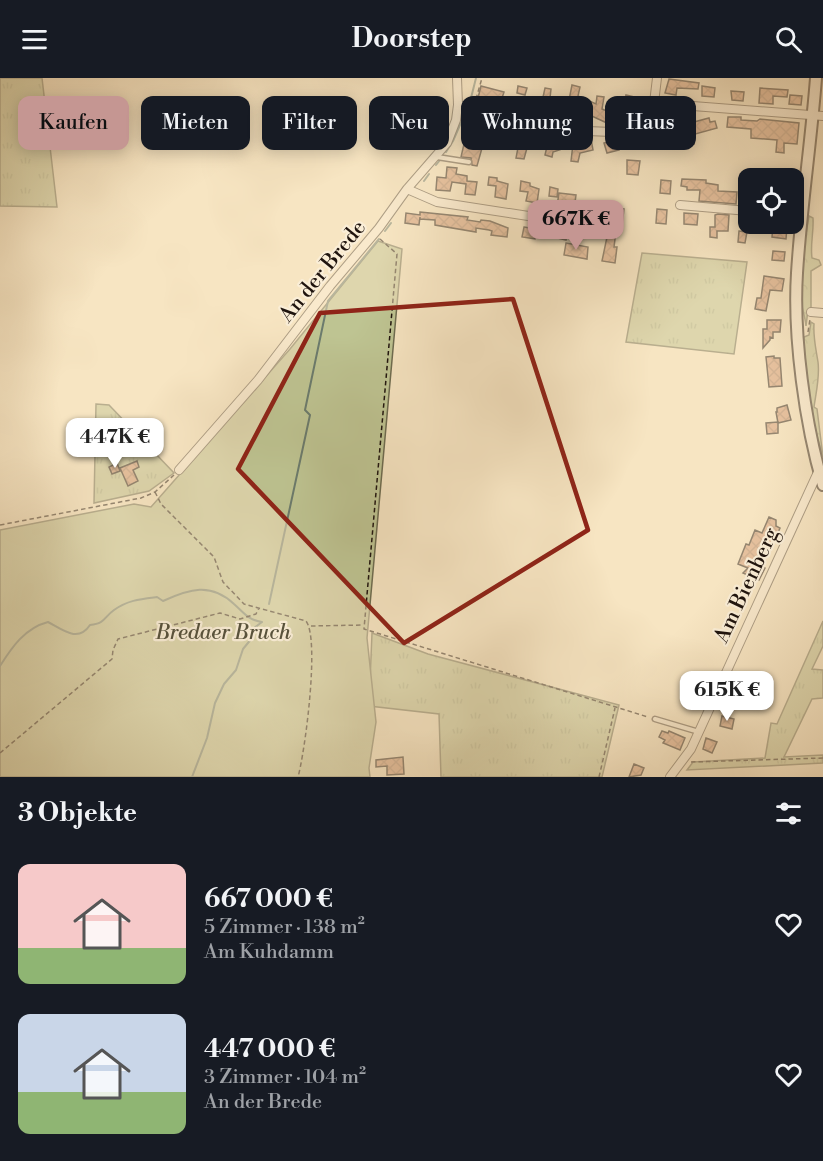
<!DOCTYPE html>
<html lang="de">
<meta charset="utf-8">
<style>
:root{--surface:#171b24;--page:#242831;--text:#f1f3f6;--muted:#9ea1a6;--accent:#c59692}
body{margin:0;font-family:"Libre Bodoni",serif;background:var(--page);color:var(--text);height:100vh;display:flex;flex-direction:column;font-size:22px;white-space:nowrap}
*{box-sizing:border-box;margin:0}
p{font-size:20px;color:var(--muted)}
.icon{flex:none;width:33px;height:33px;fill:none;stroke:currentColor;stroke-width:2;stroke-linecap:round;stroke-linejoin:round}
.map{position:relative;height:699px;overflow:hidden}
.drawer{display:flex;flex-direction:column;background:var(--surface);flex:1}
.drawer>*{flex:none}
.banner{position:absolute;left:18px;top:18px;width:788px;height:54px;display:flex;gap:12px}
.buttons{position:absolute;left:738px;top:90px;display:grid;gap:12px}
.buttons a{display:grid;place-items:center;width:66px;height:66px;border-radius:12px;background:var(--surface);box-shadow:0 3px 15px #0003;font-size:30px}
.price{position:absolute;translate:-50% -51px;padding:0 14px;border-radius:12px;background:#fff;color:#222;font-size:20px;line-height:39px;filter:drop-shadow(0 2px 3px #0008)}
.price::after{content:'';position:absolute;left:50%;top:36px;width:18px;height:14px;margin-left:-9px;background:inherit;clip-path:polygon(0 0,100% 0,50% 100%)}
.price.current{background:var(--accent);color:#111}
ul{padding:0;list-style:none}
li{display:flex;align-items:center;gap:18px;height:150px;padding:0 18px}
li span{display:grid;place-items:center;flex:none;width:168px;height:120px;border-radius:12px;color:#555}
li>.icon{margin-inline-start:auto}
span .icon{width:72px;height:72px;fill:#fffc;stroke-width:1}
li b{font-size:26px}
h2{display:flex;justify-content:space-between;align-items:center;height:72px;padding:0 18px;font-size:26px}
.tag{padding:0 21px;border-radius:12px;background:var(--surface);box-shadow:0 3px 15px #0003;font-size:21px;line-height:54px}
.tag.current{background:var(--accent);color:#111}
header{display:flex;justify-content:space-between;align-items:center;height:78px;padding:0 18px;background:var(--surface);font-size:27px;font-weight:700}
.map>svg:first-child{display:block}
</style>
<header><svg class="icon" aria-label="menu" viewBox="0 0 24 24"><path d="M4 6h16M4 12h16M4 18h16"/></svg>Doorstep<svg class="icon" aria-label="search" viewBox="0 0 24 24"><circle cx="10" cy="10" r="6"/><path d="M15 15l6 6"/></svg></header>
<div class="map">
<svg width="823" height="699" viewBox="0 0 823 699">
<defs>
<pattern id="grass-tufts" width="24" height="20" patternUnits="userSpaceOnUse" patternTransform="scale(1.5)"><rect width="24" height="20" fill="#bec492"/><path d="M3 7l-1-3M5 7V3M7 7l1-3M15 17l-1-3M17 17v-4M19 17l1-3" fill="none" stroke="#a3a87d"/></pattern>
<pattern id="forest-crowns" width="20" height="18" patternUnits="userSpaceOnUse" patternTransform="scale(1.5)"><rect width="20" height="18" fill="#bec492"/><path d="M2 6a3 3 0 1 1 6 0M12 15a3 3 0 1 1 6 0" fill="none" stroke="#a3a87d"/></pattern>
<pattern id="building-cross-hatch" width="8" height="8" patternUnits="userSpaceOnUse" patternTransform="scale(1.5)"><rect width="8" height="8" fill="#d39874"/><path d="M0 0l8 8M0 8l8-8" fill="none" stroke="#ab7b5e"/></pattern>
</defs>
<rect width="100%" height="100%" fill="#f7e5c2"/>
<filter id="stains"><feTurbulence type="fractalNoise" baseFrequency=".00333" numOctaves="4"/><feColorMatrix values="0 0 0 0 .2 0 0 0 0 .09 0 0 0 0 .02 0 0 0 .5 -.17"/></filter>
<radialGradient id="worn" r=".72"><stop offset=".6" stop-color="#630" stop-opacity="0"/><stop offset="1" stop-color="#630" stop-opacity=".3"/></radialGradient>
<path fill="url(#grass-tufts)" stroke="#6e6c50" stroke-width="1.5" d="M0 0H42L57 129 0 128Z
M642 175 747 184 734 276 626 264Z
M96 326 109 327 174 395 149 413 94 425Z
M823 543V568L812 591 823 592V620L812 621 784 679 823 677V685L687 692 693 684 765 680 771 645 777 646Z
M372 555 428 576 619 627 602 699H441L439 636 369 628Z"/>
<path fill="url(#forest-crowns)" stroke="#6e6c50" stroke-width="1.5" d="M809 138 813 140C814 154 810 166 812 180L819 182 821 187 811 193V230L808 232 806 248C805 237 801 229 801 219 798 192 805 164 809 138Z
M811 244 814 246C813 259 816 271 818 284 820 298 816 315 814 329L817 331 823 379C814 348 797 290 804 259L809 257Z"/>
<path fill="#bec492" stroke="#6e6c50" stroke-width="1.5" d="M378 163 402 171 367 560 376 644 369 690 370 699H0V452L134 426 151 429 290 271Z"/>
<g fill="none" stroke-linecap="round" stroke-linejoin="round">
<path stroke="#6b7b6d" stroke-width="2" d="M471 20 476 0
M446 74 453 63 466 33
M436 87 440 82
M424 103 429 96
M385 153 391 145
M269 526 310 337 305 332 328 223 379 161
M0 588C12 569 25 550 48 544 63 552 78 565 90 547 106 545 103 540 114 532 128 522 141 521 157 519L163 523C189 511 211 504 234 526 244 535 248 542 262 544
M192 699 207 660 215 625 224 606 236 592 243 571 252 560 254 550 262 544"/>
</g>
<path fill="url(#building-cross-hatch)" stroke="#1f140e" stroke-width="1.5" d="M669 1 699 5 698 11 677 10 676 17 665 15Z
M572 7 580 9 578 18 596 26 597 18 604 19 602 31 614 36 609 46 568 27Z
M481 8 504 14 500 26 478 20Z
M518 8 527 10 525 17 517 15Z
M702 8 715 10 714 19 702 18Z
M545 10 551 11 550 20 564 25 560 35 541 28Z
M760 10 788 12 787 19 773 18V26L759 25Z
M731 13 744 14 743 23 732 22Z
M626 17 639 20 637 30 624 28Z
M790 17 802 18 801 27 789 26Z
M523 21 538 26 533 37 519 32Z
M728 39H741V42L757 43 760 41 799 45 797 66 784 65V75L776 74 777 62 751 60V51L727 49Z
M709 40 710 44 715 43 717 50 695 56 694 66 684 64V61L665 60 666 70 656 69 658 50 688 53 689 48 694 44Z
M515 51 517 62 498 63 496 71 485 68 488 55 500 58V52Z
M540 56 542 67 527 70 524 81 516 80 520 59Z
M565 58 568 69 553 74 552 79 545 77 548 64Z
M591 61 593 72 580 75 578 84 571 83 573 66Z
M616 62 619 72 607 75 604 65Z
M464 66 482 70 477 88 472 87 471 80 461 79Z
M627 82 640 83 638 97 627 96Z
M447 89 457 90 456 96 467 98V103L477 104 475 117 465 116 466 106 452 104 450 113 436 112 437 99 446 100Z
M489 99 497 100V103L508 106 506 121 495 119 496 108 488 107Z
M682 101 706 102V105L718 107V113L737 114 736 126 699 123 700 112H687V109L681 108Z
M661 102 671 103 670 116 660 115Z
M521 103 530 105V108L539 111 537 125 526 123 528 114 520 113Z
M550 109 558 111 557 119 549 118Z
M559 115 576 117 575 125 569 124 568 129 557 128Z
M613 130 624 131 622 147 617 146 614 169H617L615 185 602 183Z
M657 131 667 132 666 146 656 145Z
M420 134 468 139 467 142 480 144 481 142 490 143 508 150 507 159 491 157 492 153 489 152 476 150V154L435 147V142L420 141V139L419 147 405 145 406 135 420 137Z
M684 135 698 136 697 147 684 146Z
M718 136 729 137 728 153H717V160L710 159V149H715V137Z
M746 146H761L760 154 745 152Z
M773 147 787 149 786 161 772 159Z
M524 149 536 151 535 161 522 159Z
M555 150 568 152 566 162 553 159Z
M739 153 747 154 745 165 738 164Z
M566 165 588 169 587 181 564 177Z
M773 173 785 174 784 183 772 182Z
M764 198 784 201 782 213 770 212 766 233 755 231 757 220H761Z
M767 242H781L780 254H773V260L770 259V262L763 270V251H767Z
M774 278V280H780L782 308 769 309 766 279Z
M787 327 791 342 778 345 776 334H777V330Z
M778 344V355L767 356 766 345Z
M137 383 139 389 133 392 138 403 128 408 120 390Z
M117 385 120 393 112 396 109 389Z
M769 439 776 442V448L780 450 772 468 763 465 755 485 765 490 759 502 743 495 748 490 738 486 746 466 749 467 755 452 762 455Z
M722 638 734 641 732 651 720 648Z
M662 653 668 655 669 653 685 660 680 672 663 665 665 662 659 659Z
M706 660 717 664 712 675 703 671Z
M403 679 404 696 387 697V688L376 689V682Z
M634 686 644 690 641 697 629 699Z"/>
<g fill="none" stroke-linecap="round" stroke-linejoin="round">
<defs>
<path id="service" d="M437 79 469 84
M655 641 699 654"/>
<path id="minor" d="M654 25 823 38
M458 27 538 45 587 53 637 55 645 53 654 25 657 0
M407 111 437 124 600 149
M680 127 748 133
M811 234 823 235
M179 392 258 302 330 208 379 150 407 111 447 65 456 42 458 27 457 0
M670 699 691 671 819 392"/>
<path id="secondary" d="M816 0C811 65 801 130 797 195 793 258 805 346 823 407"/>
</defs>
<use href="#service" stroke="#55483b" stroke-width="7"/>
<use href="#minor" stroke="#55483b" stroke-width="10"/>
<use href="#secondary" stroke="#1f140e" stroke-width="14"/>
<path stroke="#1f140e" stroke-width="1.5" stroke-dasharray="4.5 3" stroke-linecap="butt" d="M476 21 482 0
M380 161 397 176 364 551 648 639
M808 254 810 241
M155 414 161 426 214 479 223 504 244 526 306 543C320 561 305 674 298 699
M0 447 141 420 155 414 174 397
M311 548 363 547
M0 675 112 581 113 572 118 561 220 535 240 541 256 536 259 530
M691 684 823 680
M599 699 615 630"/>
<use href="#service" stroke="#faeed7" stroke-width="4"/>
<use href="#minor" stroke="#faeed7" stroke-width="8"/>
<use href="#secondary" stroke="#faeed7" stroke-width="10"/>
</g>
<path d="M0 0H823V699H0ZM513 221 588 452 404 565 238 391 320 235Z" fill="#f7e5c2" fill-opacity=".55" fill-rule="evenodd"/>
<path fill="none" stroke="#8f2418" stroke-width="4.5" stroke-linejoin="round" d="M513 221 588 452 404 565 238 391 320 235Z"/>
<g text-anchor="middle" stroke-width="4.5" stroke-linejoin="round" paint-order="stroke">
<g font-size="21" fill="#1f140e" stroke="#faeed7">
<text transform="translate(322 193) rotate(-51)" y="7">An der Brede</text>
<text transform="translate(746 507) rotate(-65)" y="7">Am Bienberg</text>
</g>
<g font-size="21" font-style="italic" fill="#57523c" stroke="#faeed7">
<text x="223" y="561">Bredaer Bruch</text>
</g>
</g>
<rect width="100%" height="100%" filter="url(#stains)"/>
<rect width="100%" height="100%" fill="url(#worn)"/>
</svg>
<div class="buttons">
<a><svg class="icon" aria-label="locate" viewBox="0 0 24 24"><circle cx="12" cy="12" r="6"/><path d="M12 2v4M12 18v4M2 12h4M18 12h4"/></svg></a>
</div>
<b class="price current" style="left:576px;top:173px">667K €</b>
<b class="price" style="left:115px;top:391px">447K €</b>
<b class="price" style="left:727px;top:644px">615K €</b>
<div class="banner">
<a class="tag current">Kaufen</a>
<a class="tag">Mieten</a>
<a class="tag">Filter</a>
<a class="tag">Neu</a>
<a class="tag">Wohnung</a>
<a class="tag">Haus</a>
</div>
</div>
<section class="drawer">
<h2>3 Objekte<svg class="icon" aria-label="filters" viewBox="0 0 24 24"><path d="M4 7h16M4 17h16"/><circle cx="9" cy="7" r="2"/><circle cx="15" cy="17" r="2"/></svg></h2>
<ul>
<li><span style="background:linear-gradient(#f6c9c9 70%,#8fb573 0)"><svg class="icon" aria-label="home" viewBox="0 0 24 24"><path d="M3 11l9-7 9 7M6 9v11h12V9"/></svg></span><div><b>667 000 €</b><p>5 Zimmer · 138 m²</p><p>Am Kuhdamm</p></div><svg class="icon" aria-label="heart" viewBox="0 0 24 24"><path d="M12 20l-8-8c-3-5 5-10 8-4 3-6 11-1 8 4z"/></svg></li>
<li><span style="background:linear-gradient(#c9d6e8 65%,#8fb573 0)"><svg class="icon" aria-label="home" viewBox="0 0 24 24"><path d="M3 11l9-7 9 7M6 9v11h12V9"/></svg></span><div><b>447 000 €</b><p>3 Zimmer · 104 m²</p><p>An der Brede</p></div><svg class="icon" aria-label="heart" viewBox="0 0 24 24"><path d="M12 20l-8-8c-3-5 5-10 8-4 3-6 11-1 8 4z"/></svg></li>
</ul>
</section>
